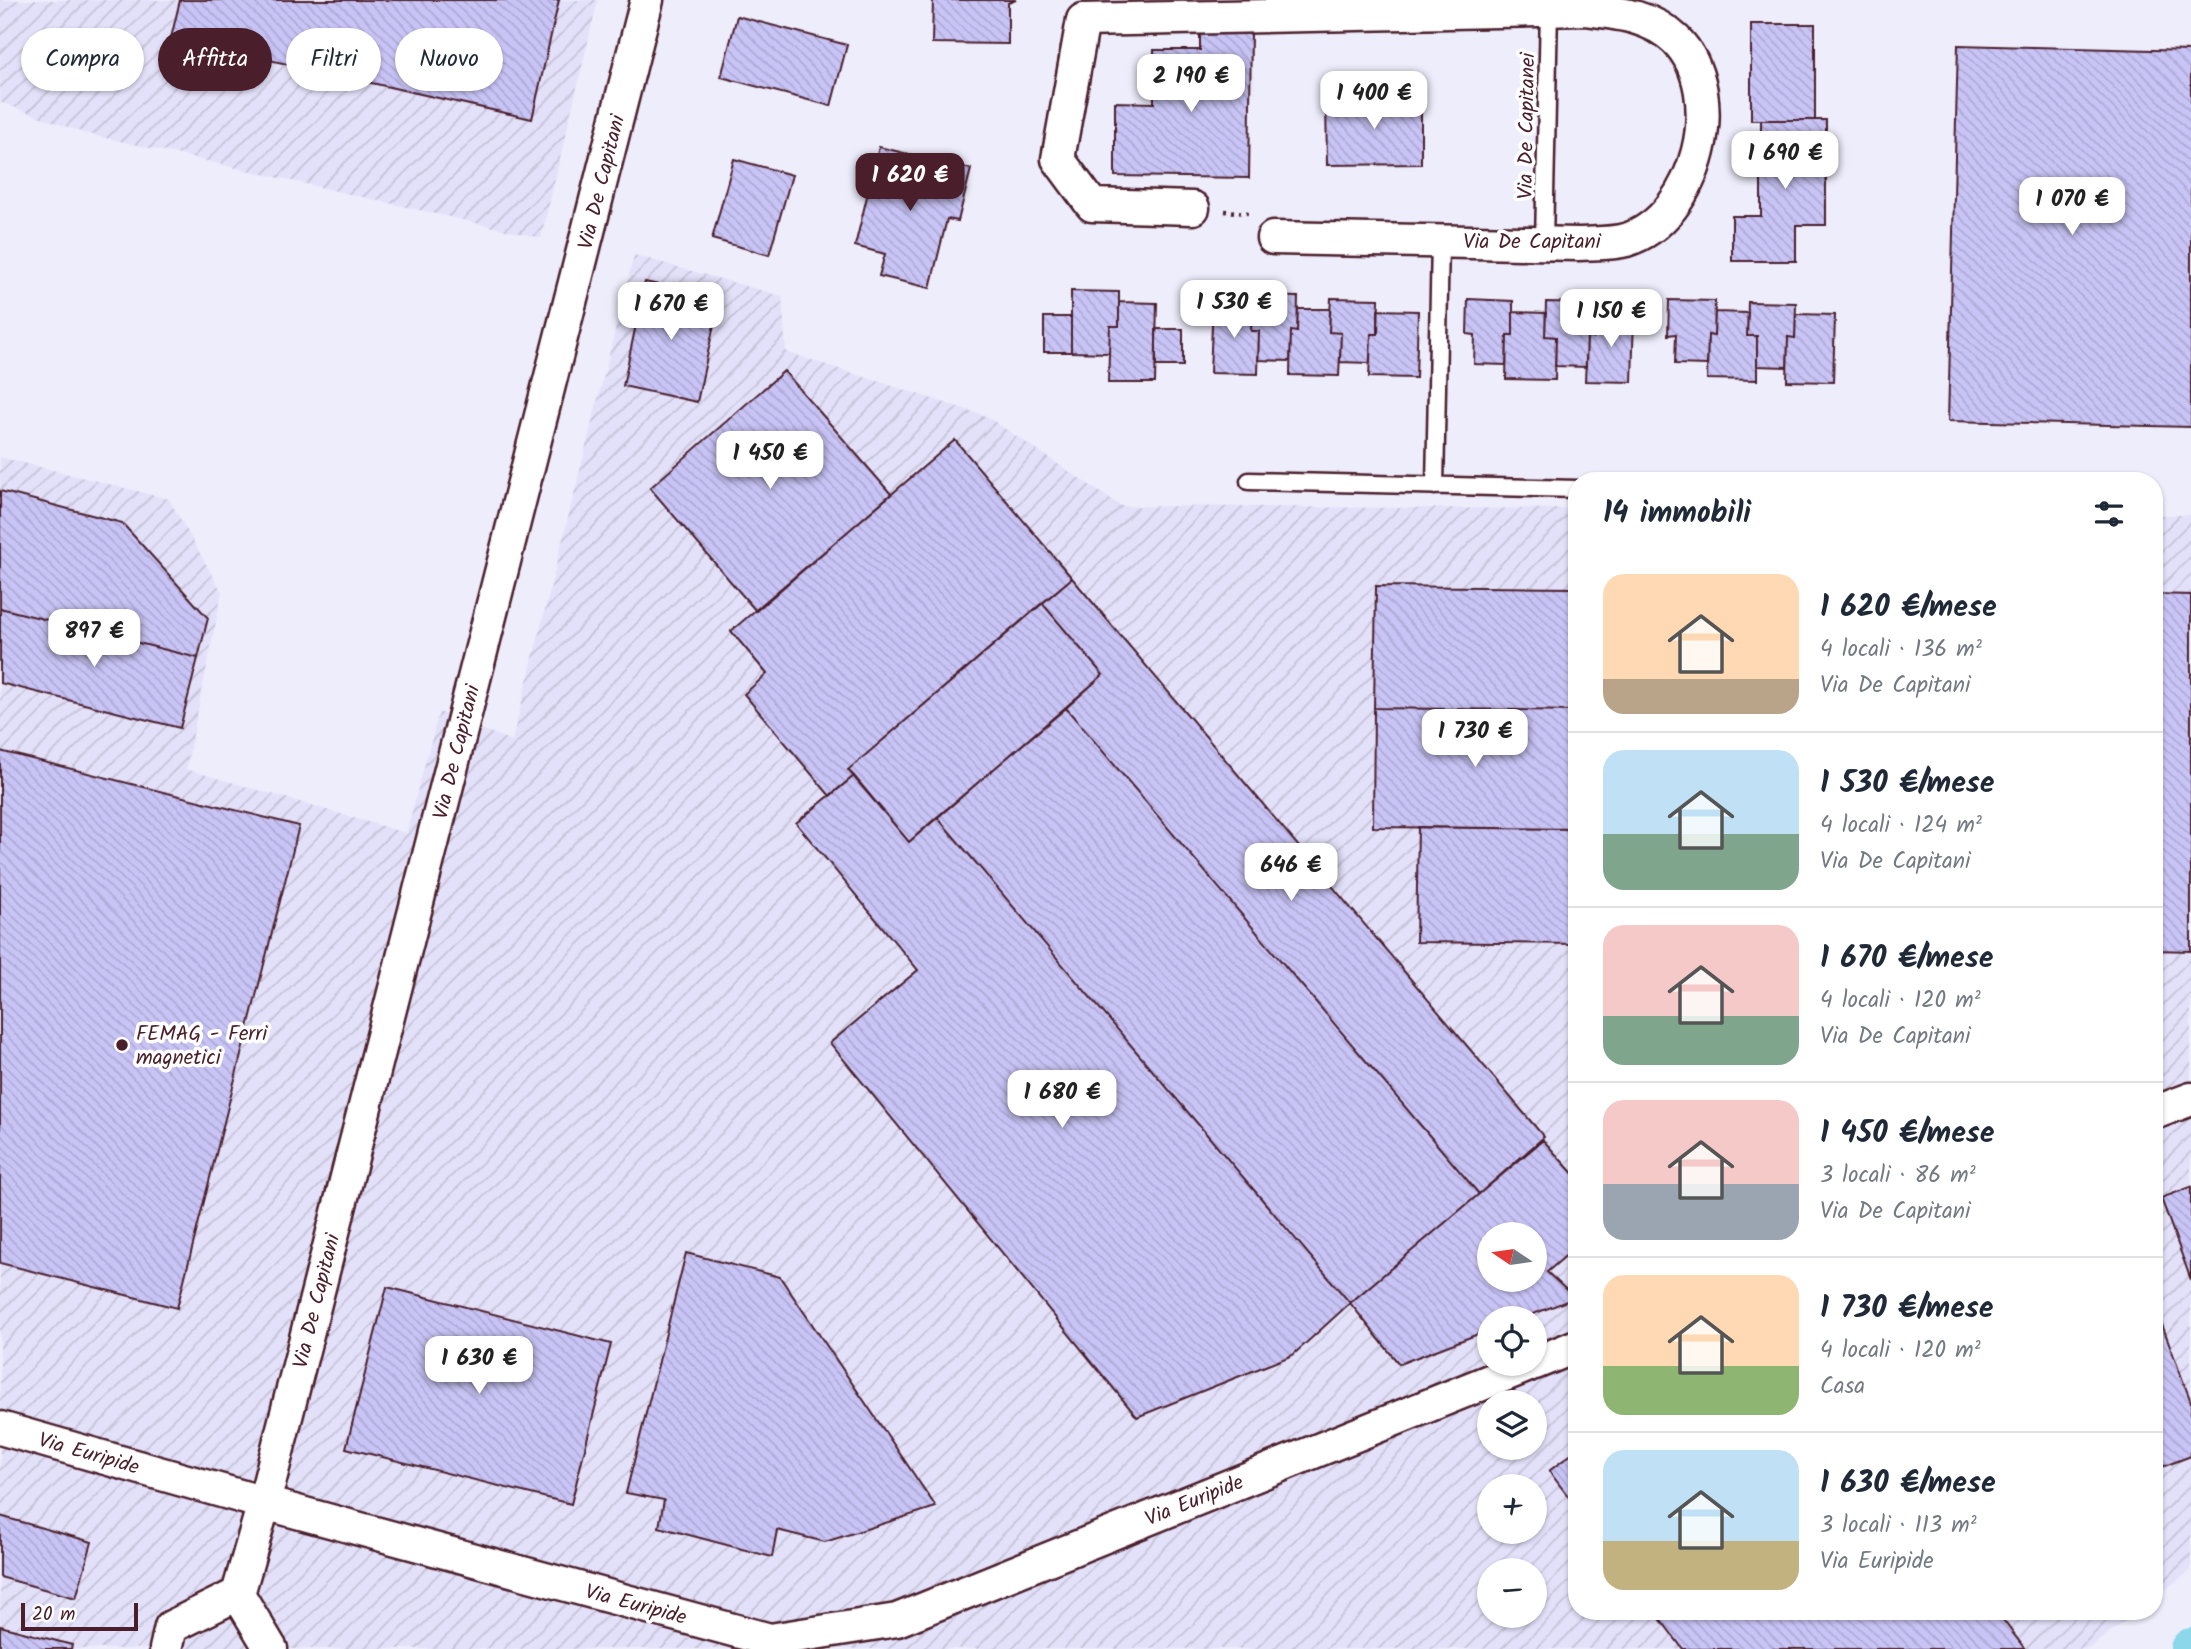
<!DOCTYPE html>
<html lang="it">
<meta charset="utf-8">
<style>
:root{--surface:#fff;--page:#f6f6f7;--text:#1f2937;--muted:#747a83;--line:#e0e1e3;--accent:#4a1f2b}
body{margin:0;font-family:Kalam,sans-serif;background:var(--page);color:var(--text);height:100vh;display:flex;flex-direction:column;font-size:26px;white-space:nowrap}
*{box-sizing:border-box;margin:0}
p{font-size:23px;color:var(--muted)}
.icon{flex:none;width:38px;height:38px;fill:none;stroke:currentColor;stroke-width:2;stroke-linecap:round;stroke-linejoin:round}
.map{position:relative;flex:1;overflow:hidden}
.sheet{position:absolute;left:1568px;top:472px;width:595px;height:1148px;display:flex;flex-direction:column;background:var(--surface);border-radius:28px;box-shadow:0 2px 5px #0004}
.sheet>*{flex:none}
.banner{position:absolute;left:21px;top:28px;width:665px;height:63px;display:flex;gap:14px}
.needle{width:46px;rotate:283deg}
.tools{position:absolute;left:1477px;top:1222px;display:grid;gap:14px}
.tools a{display:grid;place-items:center;width:70px;height:70px;border-radius:50%;background:var(--surface);box-shadow:0 2px 5px #0004;font-size:35px}
.scale{position:absolute;left:21px;bottom:18px;width:117px;box-sizing:border-box;padding-left:7px;border:4px solid #4a1f2b;border-top:0;font-size:19px;line-height:24px;white-space:nowrap;color:#4a1f2b;-webkit-text-stroke:5px #fff;paint-order:stroke}
.price{position:absolute;translate:-50% -60px;padding:0 16px;border-radius:14px;background:#fff;color:#222;font-size:23px;line-height:46px;filter:drop-shadow(0 2px 4px #0008)}
.price::after{content:'';position:absolute;left:50%;top:42px;width:21px;height:16px;margin-left:-10px;background:inherit;clip-path:polygon(0 0,100% 0,50% 100%)}
.price.active{background:var(--accent);color:#fff}
ul{padding:0;list-style:none}
li{display:flex;align-items:center;gap:21px;height:175px;padding:0 35px}
li+li{border-top:2px solid var(--line)}
li span{display:grid;place-items:center;flex:none;width:196px;height:140px;border-radius:21px;color:#555}
li>.icon{margin-inline-start:auto}
span .icon{width:84px;height:84px;fill:#fffc;stroke-width:1}
li b{font-size:30px}
h2{display:flex;justify-content:space-between;align-items:center;height:84px;padding:0 35px;font-size:30px}
.tag{padding:0 24px;border-radius:32px;background:var(--surface);box-shadow:0 2px 5px #0004;font-size:24px;line-height:63px}
.tag.active{background:var(--accent);color:#fff}
.map>svg:first-child{display:block}
</style>
<div class="map">
<svg width="2191" height="1649" viewBox="0 0 2191 1649">
<defs>
<pattern id="industrial-furrows" width="10" height="10" patternUnits="userSpaceOnUse" patternTransform="scale(1.75)"><rect width="10" height="10" fill="#e3e1fa"/><path d="M-1 1l2-2M0 10L10 0M9 11l2-2" fill="none" stroke="#c4c1d6"/></pattern>
<pattern id="building-back-hatch" width="6" height="6" patternUnits="userSpaceOnUse" patternTransform="scale(1.75)"><rect width="6" height="6" fill="#c8c4f6"/><path d="M-1 5l2 2M0 0l6 6M5-1l2 2" fill="none" stroke="#ada8d3"/></pattern>
</defs>
<rect width="100%" height="100%" fill="#eeedfc"/>
<filter id="ink" filterUnits="userSpaceOnUse"><feTurbulence type="fractalNoise" baseFrequency=".0143" numOctaves="2"/><feDisplacementMap in="SourceGraphic" scale="14" xChannelSelector="R" yChannelSelector="G"/><feConvolveMatrix kernelMatrix="1 2 1 2 8 2 1 2 1" color-interpolation-filters="sRGB"/></filter>
<g filter="url(#ink)">
<path fill="url(#industrial-furrows)" fill-rule="evenodd" d="M0 0H598L541 238 84 133 0 102Z
M634 255 782 296 786 352 986 416 1121 506 1577 509V1612H2136L2088 1649H0V457L169 499 222 592 186 769 406 833 439 712 512 741ZM1489 1234H1535V1279H1489ZM1489 1318H1535V1363H1489ZM1489 1402H1535V1447H1489ZM1489 1486H1535V1531H1489ZM1489 1570H1535V1615H1489Z
M2154 515H2191V1570L2154 1598Z"/>
<g fill="none" stroke-linecap="round" stroke-linejoin="round">
<path stroke="#8ad8e9" stroke-width="40" d="M2190 1649 2191 1648"/>
</g>
<path fill="url(#building-back-hatch)" stroke="#4a1f2b" stroke-width="2" fill-rule="evenodd" d="M180 0H559L532 119 171 38Z
M933 0H1016L1008 3V44L932 43Z
M737 16 847 45 831 106 721 77Z
M1751 24H1815V120H1751Z
M1200 32 1251 33 1249 178 1115 176V102L1154 103V50H1200Z
M1958 45 2191 51V427L1948 421Z
M1421 97V164L1327 165 1326 98Z
M1761 120H1826V225H1796V261H1732V216H1761Z
M879 147 971 169 958 221 947 219 930 288 879 276 885 254 855 246Z
M734 159 792 175 769 255 712 239Z
M645 282 720 298 697 402 623 386Z
M1071 291 1119 292V326H1110L1109 353 1071 352Z
M1252 296 1298 297 1297 332 1291 331 1290 361 1258 360 1259 331H1251Z
M1331 298 1379 299 1378 334H1371L1370 363 1340 362 1341 333 1329 332Z
M1468 299 1513 301V335H1507L1506 365 1474 364 1475 335 1467 334Z
M1669 300 1715 301 1714 336 1708 335 1707 365 1675 364 1676 334 1668 335Z
M1119 302 1157 303 1155 383H1108L1110 326H1119Z
M1213 302 1252 303 1251 331H1259L1258 374 1210 373Z
M1546 302 1595 303 1593 338 1587 337 1586 367 1555 366 1556 337 1545 336Z
M1748 302 1796 303 1795 338 1788 337 1787 367 1757 366V336H1747Z
M1298 309H1330L1329 332 1341 333 1339 376 1290 375 1291 331 1297 332Z
M1378 310 1418 311 1416 378 1369 377 1371 334H1378Z
M1513 312 1546 313 1545 336 1556 337 1555 380 1506 379 1507 335H1513Z
M1715 312 1748 313 1747 336H1757V380L1707 379 1708 335 1714 336Z
M1594 314 1634 315 1632 382 1585 381 1587 337 1593 338Z
M1796 314 1835 315 1833 382 1787 381 1788 337 1795 338Z
M1044 317H1071V352H1044Z
M1156 329H1183V366H1156Z
M784 371 891 494 756 611 650 488Z
M955 440 1072 578 848 770 854 776 830 796 744 694 767 674 731 631Z
M0 491 122 523 208 618 198 658 0 608Z
M1072 578 1544 1137 1479 1194 1066 708 1103 675 1042 603Z
M1376 586 1577 588V711L1374 708Z
M2154 594 2191 595V951L2154 950Z
M1042 603 1103 675 909 842 848 770Z
M0 608 198 658 180 728 0 683Z
M1066 708 1479 1194 1350 1303 937 817Z
M1374 708 1577 711V829L1373 827Z
M0 751 299 826 177 1308 0 1263Z
M854 776 909 842 937 817 1350 1303 1293 1355 1137 1417 830 1043 918 970 796 823Z
M1418 827 1577 829V944L1416 942Z
M1543 1140 1577 1178V1246L1547 1272 1575 1298 1523 1318H1489V1330L1399 1364 1350 1303ZM1489 1234H1535V1279H1489Z
M2191 1187V1280L2161 1198Z
M686 1253 780 1277 936 1507 825 1542 777 1530 772 1557 659 1527 664 1500 626 1493Z
M387 1287 611 1344 571 1504 346 1448Z
M2154 1303 2191 1402V1456L2154 1470Z
M1577 1450V1508L1549 1471Z
M0 1516 92 1542 76 1598 0 1577Z
M1655 1612H1997L2025 1649H1683Z
M0 1626 72 1645 71 1649H0Z"/>
<g fill="none" stroke-linecap="round" stroke-linejoin="round">
<defs>
<path id="lane" d="M1544 243 1549 9
M1249 481 1577 489
M1435 486 1440 241"/>
<path id="street" d="M1193 208 1092 205 1058 159 1083 20 1586 9C1618 13 1651 16 1676 40 1729 93 1698 218 1626 240 1611 244 1593 243 1578 244L1273 238
M2154 1113 2191 1099
M1535 1363 1577 1346
M0 1428 264 1503 770 1640 897 1620 1534 1363
M166 1649 171 1627 238 1594
M271 1649 238 1594 264 1503 647 0"/>
</defs>
<use href="#lane" stroke="#4a1f2b" stroke-width="21"/>
<use href="#street" stroke="#4a1f2b" stroke-width="37"/>
<path stroke="#4a1f2b" stroke-width="4.5" stroke-dasharray="2 5" stroke-linecap="butt" d="M1225 211 1248 213"/>
<use href="#lane" stroke="#fff" stroke-width="16"/>
<use href="#street" stroke="#fff" stroke-width="32"/>
</g>
</g>
<circle fill="#4a1f2b" stroke="#fff" stroke-width="2.5" cx="122" cy="1045" r="7"/>
<g text-anchor="middle" stroke-width="7" stroke-linejoin="round" paint-order="stroke">
<g font-size="21" fill="#4a1f2b" stroke="#fff">
<text transform="translate(1526 126) rotate(-89)" y="7">Via De Capitanei</text>
<text transform="translate(601 182) rotate(-76)" y="7">Via De Capitani</text>
<text x="1532" y="248">Via De Capitani</text>
<text transform="translate(456 752) rotate(-76)" y="7">Via De Capitani</text>
<text transform="translate(316 1301) rotate(-76)" y="7">Via De Capitani</text>
<text transform="translate(89 1453) rotate(16)" y="7">Via Euripide</text>
<text transform="translate(1194 1500) rotate(-22)" y="7">Via Euripide</text>
<text transform="translate(636 1604) rotate(15)" y="7">Via Euripide</text>
</g>
<g font-size="21" fill="#4a1f2b" stroke="#fff" text-anchor="start">
<text x="136" y="1040">FEMAG - Ferri<tspan x="136" dy="24">magnetici</tspan></text>
</g>
</g>
</svg>
<div class="tools">
<a><svg class="needle" viewBox="-14 -14 28 28"><path d="M0-13l5 13h-10z" fill="#e53935"/><path d="M0 13l5-13h-10z" fill="#747a83"/></svg></a>
<a><svg class="icon" aria-label="locate" viewBox="0 0 24 24"><circle cx="12" cy="12" r="6"/><path d="M12 2v4M12 18v4M2 12h4M18 12h4"/></svg></a>
<a><svg class="icon" aria-label="layers" viewBox="0 0 24 24"><path d="M12 4l9 5-9 5-9-5zM3 14l9 5 9-5"/></svg></a>
<a>+</a>
<a>−</a>
</div>
<div class="scale">20 m</div>
<b class="price" style="left:1191px;top:114px">2 190 €</b>
<b class="price" style="left:1374px;top:131px">1 400 €</b>
<b class="price" style="left:1785px;top:191px">1 690 €</b>
<b class="price active" style="left:910px;top:213px">1 620 €</b>
<b class="price" style="left:2072px;top:237px">1 070 €</b>
<b class="price" style="left:1234px;top:340px">1 530 €</b>
<b class="price" style="left:671px;top:342px">1 670 €</b>
<b class="price" style="left:1611px;top:349px">1 150 €</b>
<b class="price" style="left:770px;top:491px">1 450 €</b>
<b class="price" style="left:94px;top:669px">897 €</b>
<b class="price" style="left:1475px;top:769px">1 730 €</b>
<b class="price" style="left:1291px;top:903px">646 €</b>
<b class="price" style="left:1062px;top:1130px">1 680 €</b>
<b class="price" style="left:479px;top:1396px">1 630 €</b>
<div class="banner">
<a class="tag">Compra</a>
<a class="tag active">Affitta</a>
<a class="tag">Filtri</a>
<a class="tag">Nuovo</a>
</div>
<section class="sheet">
<h2>14 immobili<svg class="icon" aria-label="filters" viewBox="0 0 24 24"><path d="M4 7h16M4 17h16"/><circle cx="9" cy="7" r="2"/><circle cx="15" cy="17" r="2"/></svg></h2>
<ul>
<li><span style="background:linear-gradient(#ffd9b3 75%,#b9a48a 0)"><svg class="icon" aria-label="home" viewBox="0 0 24 24"><path d="M3 11l9-7 9 7M6 9v11h12V9"/></svg></span><div><b>1 620 €/mese</b><p>4 locali · 136 m²</p><p>Via De Capitani</p></div></li>
<li><span style="background:linear-gradient(#bfe0f5 60%,#7fa58c 0)"><svg class="icon" aria-label="home" viewBox="0 0 24 24"><path d="M3 11l9-7 9 7M6 9v11h12V9"/></svg></span><div><b>1 530 €/mese</b><p>4 locali · 124 m²</p><p>Via De Capitani</p></div></li>
<li><span style="background:linear-gradient(#f6c9c9 65%,#7fa58c 0)"><svg class="icon" aria-label="home" viewBox="0 0 24 24"><path d="M3 11l9-7 9 7M6 9v11h12V9"/></svg></span><div><b>1 670 €/mese</b><p>4 locali · 120 m²</p><p>Via De Capitani</p></div></li>
<li><span style="background:linear-gradient(#f6c9c9 60%,#9aa5b1 0)"><svg class="icon" aria-label="home" viewBox="0 0 24 24"><path d="M3 11l9-7 9 7M6 9v11h12V9"/></svg></span><div><b>1 450 €/mese</b><p>3 locali · 86 m²</p><p>Via De Capitani</p></div></li>
<li><span style="background:linear-gradient(#ffd9b3 65%,#8fb573 0)"><svg class="icon" aria-label="home" viewBox="0 0 24 24"><path d="M3 11l9-7 9 7M6 9v11h12V9"/></svg></span><div><b>1 730 €/mese</b><p>4 locali · 120 m²</p><p>Casa</p></div></li>
<li><span style="background:linear-gradient(#bfe0f5 65%,#c2b280 0)"><svg class="icon" aria-label="home" viewBox="0 0 24 24"><path d="M3 11l9-7 9 7M6 9v11h12V9"/></svg></span><div><b>1 630 €/mese</b><p>3 locali · 113 m²</p><p>Via Euripide</p></div></li>
</ul>
</section>
</div>
